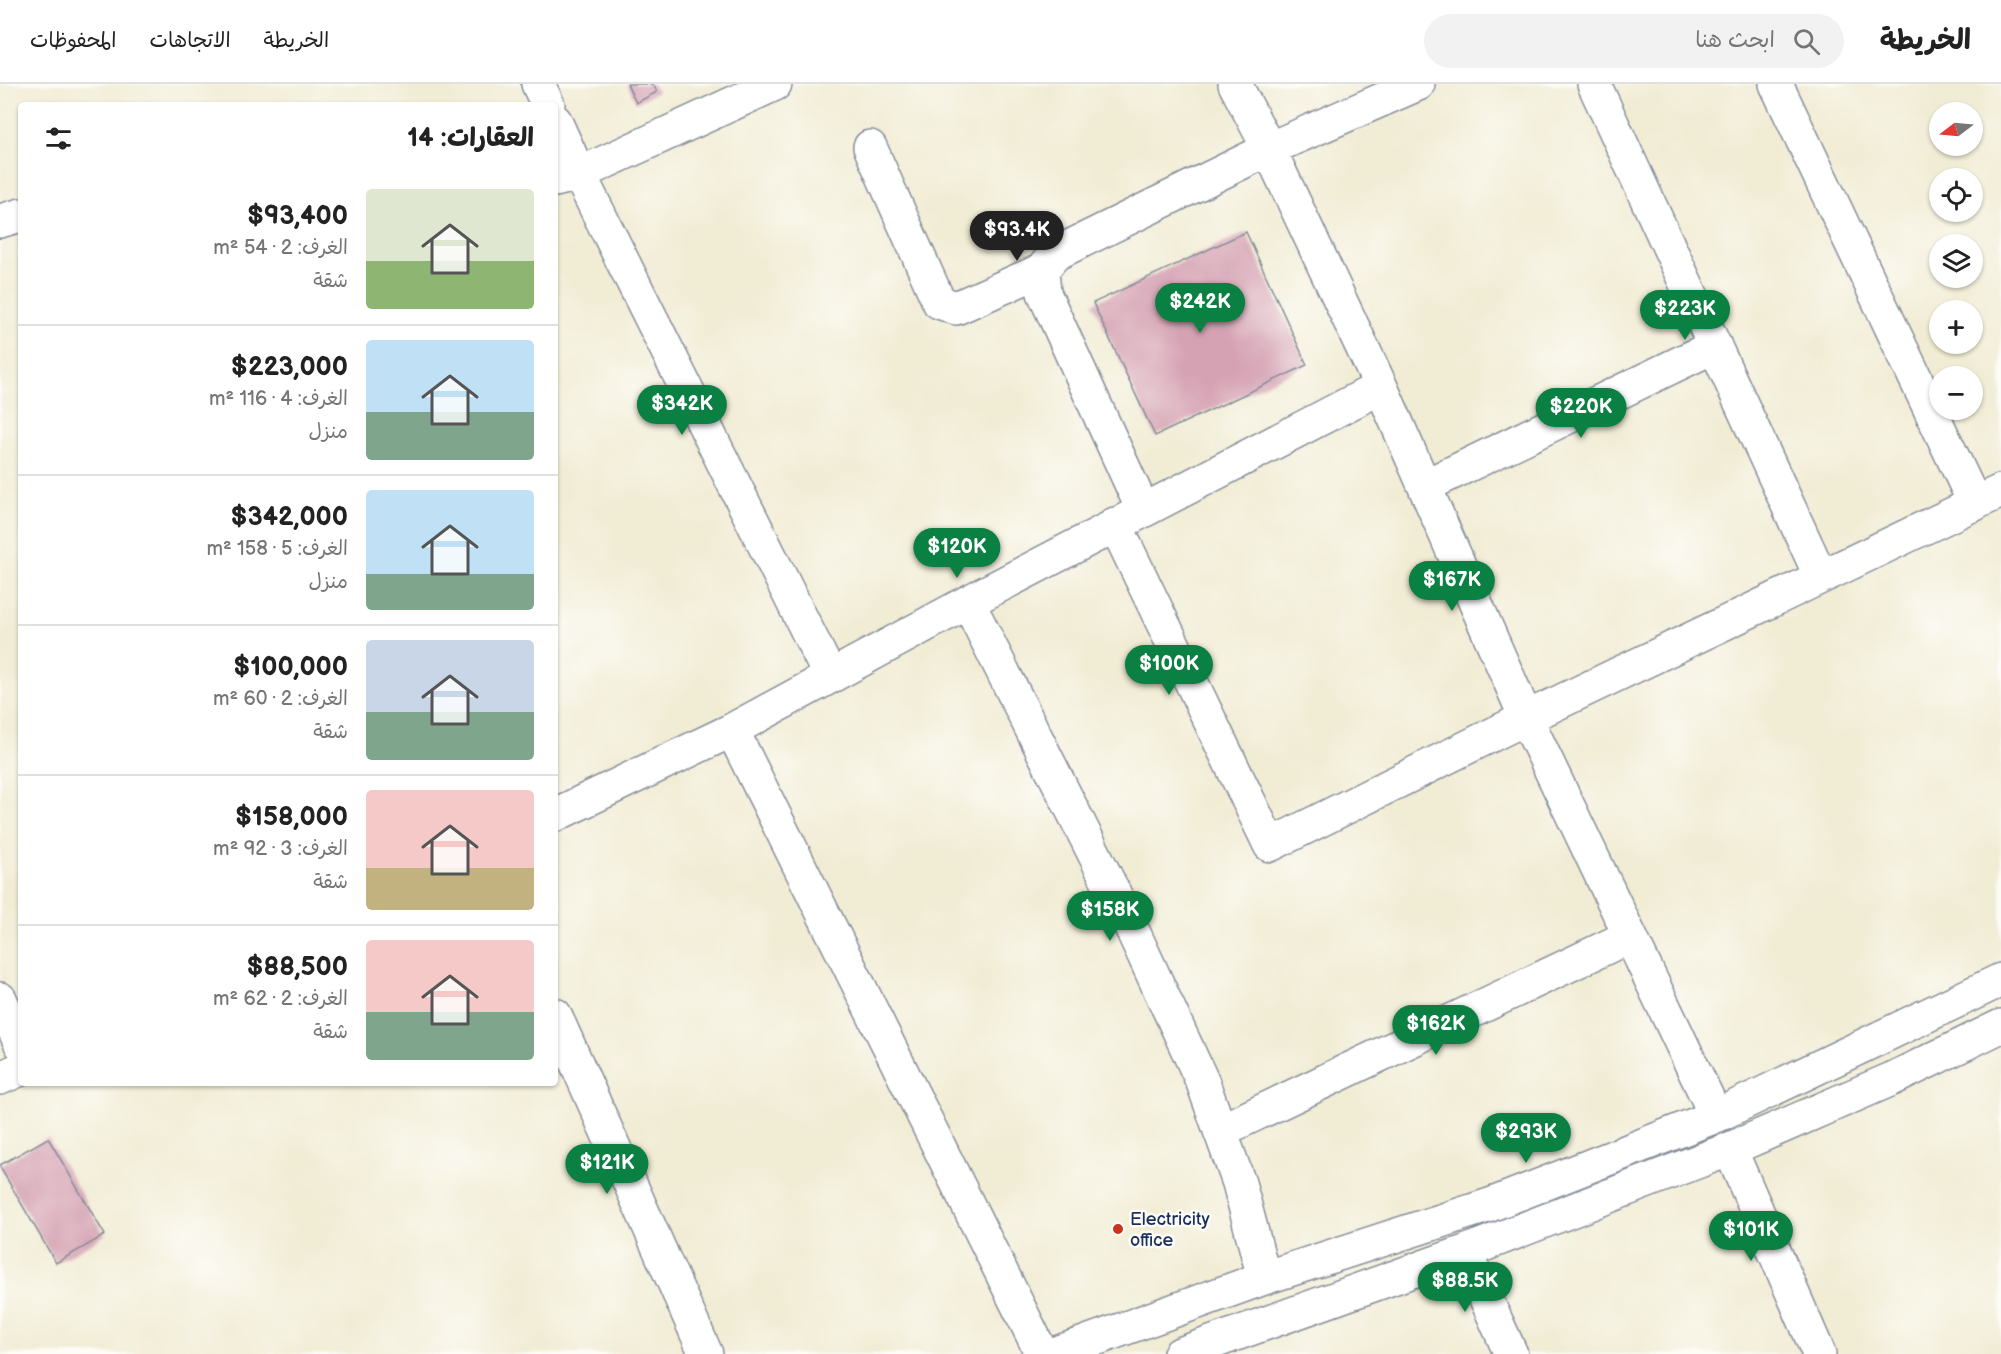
<!DOCTYPE html>
<html lang="ar">
<meta charset="utf-8">
<style>
:root{--surface:#fff;--page:#f2f2f2;--text:#222;--muted:#767676;--line:#e0e0e0;--accent:#0b8043}
body{margin:0;font-family:"Balsamiq Sans","Playpen Sans Arabic",sans-serif;background:var(--page);color:var(--text);direction:rtl;height:100vh;display:flex;flex-direction:column;font-size:22px;white-space:nowrap}
*{box-sizing:border-box;margin:0}
p{font-size:20px;color:var(--muted)}
.icon{flex:none;width:33px;height:33px;fill:none;stroke:currentColor;stroke-width:2;stroke-linecap:round;stroke-linejoin:round}
.map{position:relative;flex:1;overflow:hidden;direction:ltr}
.side{position:absolute;left:18px;top:18px;width:540px;height:984px;display:flex;flex-direction:column;background:var(--surface);border-radius:6px;box-shadow:0 2px 4px #0004;direction:rtl}
.side>*{flex:none}
.needle{width:39px;rotate:254deg}
.buttons{position:absolute;left:1929px;top:18px;display:grid;gap:12px}
.buttons a{display:grid;place-items:center;width:54px;height:54px;border-radius:50%;background:var(--surface);box-shadow:0 2px 4px #0004;font-size:30px}
.price{position:absolute;translate:-50% -51px;padding:0 14px;border-radius:21px;background:var(--accent);color:#fff;font-size:20px;line-height:39px;filter:drop-shadow(0 2px 3px #0008)}
.price::after{content:'';position:absolute;left:50%;top:36px;width:18px;height:14px;margin-left:-9px;background:inherit;clip-path:polygon(0 0,100% 0,50% 100%)}
.price.selected{background:#222;color:#fff}
ul{padding:0;list-style:none}
li{display:flex;align-items:center;gap:18px;height:150px;padding:0 24px}
li+li{border-top:2px solid var(--line)}
li span{display:grid;place-items:center;flex:none;width:168px;height:120px;border-radius:6px;color:#555}
li>.icon{margin-inline-start:auto}
span .icon{width:72px;height:72px;fill:#fffc;stroke-width:1}
li b{font-size:26px}
h2{display:flex;justify-content:space-between;align-items:center;height:72px;padding:0 24px;font-size:26px}
header{display:flex;align-items:center;gap:36px;box-sizing:border-box;height:84px;padding:0 30px;background:var(--surface);border-bottom:2px solid var(--line)}
header strong{font-size:28px}
nav{display:flex;gap:33px;margin-inline-start:auto;font-size:21px}
.search{width:420px;height:54px;background:var(--page);display:flex;align-items:center;gap:15px;box-sizing:border-box;padding:0 21px;border-radius:33px;color:var(--muted);font-size:22px}
.map>svg:first-child{display:block}
</style>
<header>
<strong>الخريطة</strong>
<div class="search"><svg class="icon" aria-label="search" viewBox="0 0 24 24"><circle cx="10" cy="10" r="6"/><path d="M15 15l6 6"/></svg>ابحث هنا</div>
<nav><a>الخريطة</a><a>الاتجاهات</a><a>المحفوظات</a></nav>
</header>
<div class="map">
<svg width="2001" height="1270" viewBox="0 0 2001 1270">
<rect width="100%" height="100%" fill="#fdfcf7"/>
<filter id="ink" filterUnits="userSpaceOnUse"><feTurbulence type="fractalNoise" baseFrequency=".0167" numOctaves="2"/><feDisplacementMap in="SourceGraphic" scale="12" xChannelSelector="R" yChannelSelector="G"/><feConvolveMatrix kernelMatrix="1 2 1 2 8 2 1 2 1" color-interpolation-filters="sRGB"/></filter>
<filter id="wash" filterUnits="userSpaceOnUse"><feTurbulence type="fractalNoise" baseFrequency=".008" numOctaves="4" result="noise"/><feDisplacementMap in="SourceGraphic" scale="24" xChannelSelector="R" yChannelSelector="G"/><feGaussianBlur stdDeviation="1.35" result="paint"/><feColorMatrix in="noise" values="0 0 0 0 0 0 0 0 0 0 0 0 0 0 0 0 0 1.4 0 .05"/><feComposite in="paint" operator="in"/></filter>
<g filter="url(#wash)">
<rect width="100%" height="100%" fill="#f1ecd4"/>
<g id="blocks">
<path fill="#d5a2b3" d="M627 0H653L657 8 636 19Z
M1246 148 1307 281 1155 352 1093 219Z
M48 1054 105 1151 56 1179 0 1083V1081Z"/>
</g>
</g>
<g filter="url(#ink)">
<use href="#blocks" fill-opacity="0" stroke="#868e99" stroke-width="1.5"/>
<g fill="none" stroke-linecap="round" stroke-linejoin="round">
<defs>
<path id="minor" d="M538 0 548 21
M1235 0 1269 65 1381 303 1526 634 1716 1032
M1594 0 1821 493
M1776 0 1975 420
M555 37 579 90 830 592
M870 63 939 218 956 224 1042 186
M555 96 579 90 775 0
M0 137 21 131
M1425 402 1715 262
M1143 426 1044 209 1042 186 1055 170 1269 65 1418 0
M1115 440 1270 761 1526 634 2001 407
M968 518 1131 843 1203 999 1239 1099 1264 1194
M732 646 1042 1270
M555 731 732 646 968 518 1381 303
M0 915 21 960
M555 931 706 1270
M0 994 21 985
M1220 1047 1630 852
M1730 1065 1819 1270
M1465 1168 1511 1270
M1054 1270 1264 1194 1490 1121 1615 1072 1716 1032 2001 896
M1180 1270 1465 1168 1730 1065 1892 995 2001 942"/>
</defs>
<use href="#minor" stroke="#868e99" stroke-width="36"/>
<use href="#minor" stroke="#fff" stroke-width="33"/>
</g>
</g>
<circle fill="#c8321e" stroke="#fdfcf7" stroke-width="2" cx="1118" cy="1145" r="6"/>
<g text-anchor="middle" stroke-width="5" stroke-linejoin="round" paint-order="stroke">
<g font-size="18" fill="#1b2f5e" stroke="#fdfcf7" text-anchor="start">
<text x="1130" y="1141">Electricity<tspan x="1130" dy="21">office</tspan></text>
</g>
</g>
</svg>
<div class="buttons">
<a><svg class="needle" viewBox="-14 -14 28 28"><path d="M0-13l5 13h-10z" fill="#e53935"/><path d="M0 13l5-13h-10z" fill="#767676"/></svg></a>
<a><svg class="icon" aria-label="locate" viewBox="0 0 24 24"><circle cx="12" cy="12" r="6"/><path d="M12 2v4M12 18v4M2 12h4M18 12h4"/></svg></a>
<a><svg class="icon" aria-label="layers" viewBox="0 0 24 24"><path d="M12 4l9 5-9 5-9-5zM3 14l9 5 9-5"/></svg></a>
<a>+</a>
<a>−</a>
</div>
<b class="price selected" style="left:1017px;top:178px">$93.4K</b>
<b class="price" style="left:1200px;top:250px">$242K</b>
<b class="price" style="left:1685px;top:257px">$223K</b>
<b class="price" style="left:682px;top:352px">$342K</b>
<b class="price" style="left:1581px;top:355px">$220K</b>
<b class="price" style="left:957px;top:495px">$120K</b>
<b class="price" style="left:1452px;top:528px">$167K</b>
<b class="price" style="left:1169px;top:612px">$100K</b>
<b class="price" style="left:1110px;top:858px">$158K</b>
<b class="price" style="left:1436px;top:972px">$162K</b>
<b class="price" style="left:1526px;top:1080px">$293K</b>
<b class="price" style="left:607px;top:1111px">$121K</b>
<b class="price" style="left:1751px;top:1178px">$101K</b>
<b class="price" style="left:1465px;top:1229px">$88.5K</b>
<section class="side">
<h2>العقارات: 14<svg class="icon" aria-label="filters" viewBox="0 0 24 24"><path d="M4 7h16M4 17h16"/><circle cx="9" cy="7" r="2"/><circle cx="15" cy="17" r="2"/></svg></h2>
<ul>
<li><span style="background:linear-gradient(#dfe7d0 60%,#8fb573 0)"><svg class="icon" aria-label="home" viewBox="0 0 24 24"><path d="M3 11l9-7 9 7M6 9v11h12V9"/></svg></span><div><b>$93,400</b><p>الغرف: 2 · 54 m²</p><p>شقة</p></div></li>
<li><span style="background:linear-gradient(#bfe0f5 60%,#7fa58c 0)"><svg class="icon" aria-label="home" viewBox="0 0 24 24"><path d="M3 11l9-7 9 7M6 9v11h12V9"/></svg></span><div><b>$223,000</b><p>الغرف: 4 · 116 m²</p><p>منزل</p></div></li>
<li><span style="background:linear-gradient(#bfe0f5 70%,#7fa58c 0)"><svg class="icon" aria-label="home" viewBox="0 0 24 24"><path d="M3 11l9-7 9 7M6 9v11h12V9"/></svg></span><div><b>$342,000</b><p>الغرف: 5 · 158 m²</p><p>منزل</p></div></li>
<li><span style="background:linear-gradient(#c9d6e8 60%,#7fa58c 0)"><svg class="icon" aria-label="home" viewBox="0 0 24 24"><path d="M3 11l9-7 9 7M6 9v11h12V9"/></svg></span><div><b>$100,000</b><p>الغرف: 2 · 60 m²</p><p>شقة</p></div></li>
<li><span style="background:linear-gradient(#f6c9c9 65%,#c2b280 0)"><svg class="icon" aria-label="home" viewBox="0 0 24 24"><path d="M3 11l9-7 9 7M6 9v11h12V9"/></svg></span><div><b>$158,000</b><p>الغرف: 3 · 92 m²</p><p>شقة</p></div></li>
<li><span style="background:linear-gradient(#f6c9c9 60%,#7fa58c 0)"><svg class="icon" aria-label="home" viewBox="0 0 24 24"><path d="M3 11l9-7 9 7M6 9v11h12V9"/></svg></span><div><b>$88,500</b><p>الغرف: 2 · 62 m²</p><p>شقة</p></div></li>
</ul>
</section>
</div>
